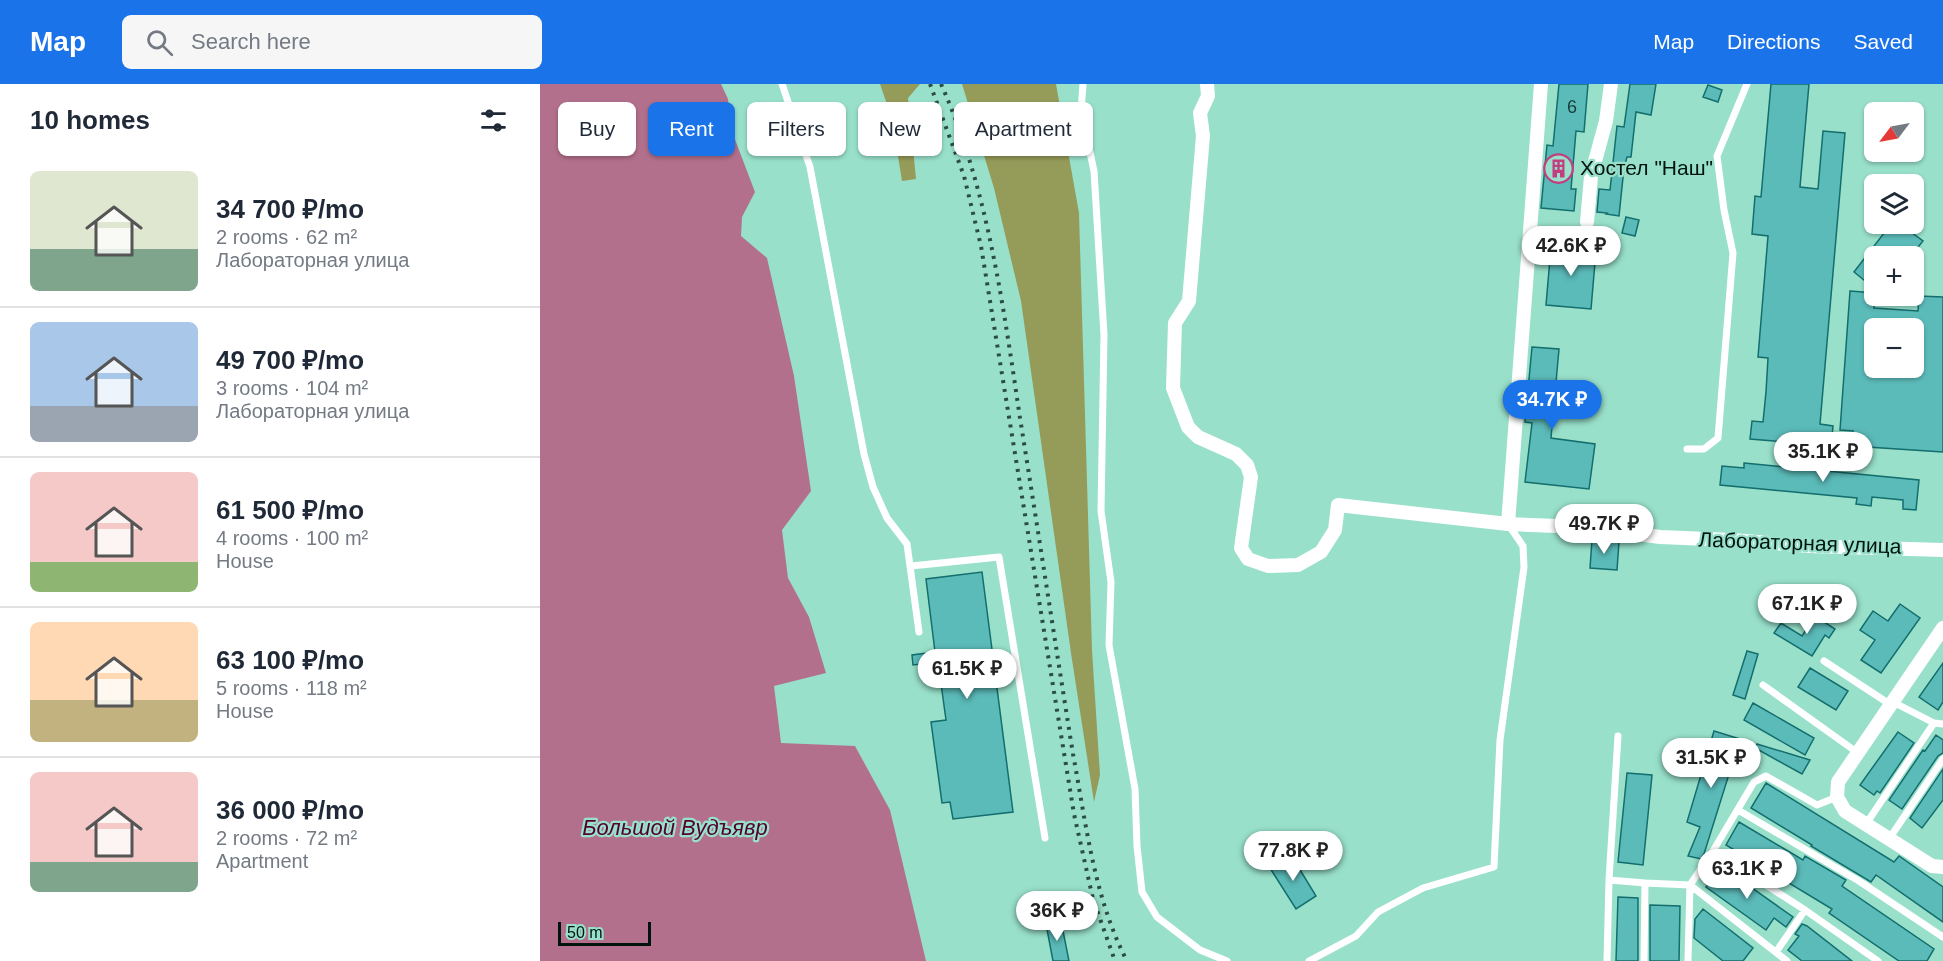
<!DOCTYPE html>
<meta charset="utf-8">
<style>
:root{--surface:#fff;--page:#f6f6f7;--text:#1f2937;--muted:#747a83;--line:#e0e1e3;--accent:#1a73e8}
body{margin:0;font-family:Arial,sans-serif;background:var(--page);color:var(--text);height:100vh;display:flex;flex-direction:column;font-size:22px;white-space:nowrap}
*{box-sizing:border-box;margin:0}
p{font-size:20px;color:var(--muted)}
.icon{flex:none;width:33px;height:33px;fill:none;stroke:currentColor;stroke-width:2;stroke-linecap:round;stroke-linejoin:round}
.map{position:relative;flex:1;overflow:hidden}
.sheet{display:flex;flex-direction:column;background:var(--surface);width:540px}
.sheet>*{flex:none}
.top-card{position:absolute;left:18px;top:18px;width:570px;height:54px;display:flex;gap:12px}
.needle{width:39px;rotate:238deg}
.fabs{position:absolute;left:1324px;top:18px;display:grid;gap:12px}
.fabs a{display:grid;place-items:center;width:60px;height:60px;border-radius:9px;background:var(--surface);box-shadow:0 2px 4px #0004;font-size:30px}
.scale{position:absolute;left:18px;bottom:15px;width:93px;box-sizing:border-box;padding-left:6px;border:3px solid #00130d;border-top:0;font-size:16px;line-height:21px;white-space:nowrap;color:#00130d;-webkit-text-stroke:4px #98e0ca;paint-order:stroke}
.price{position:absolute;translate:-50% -51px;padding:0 14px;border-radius:21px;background:#fff;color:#222;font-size:20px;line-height:39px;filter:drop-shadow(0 2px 3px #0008)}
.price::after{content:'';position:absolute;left:50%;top:36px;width:18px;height:14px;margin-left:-9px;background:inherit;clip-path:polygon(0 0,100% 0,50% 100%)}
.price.current{background:var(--accent);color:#fff}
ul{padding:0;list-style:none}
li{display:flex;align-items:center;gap:18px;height:150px;padding:0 30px}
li+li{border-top:2px solid var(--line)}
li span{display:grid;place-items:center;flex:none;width:168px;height:120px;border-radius:9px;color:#555}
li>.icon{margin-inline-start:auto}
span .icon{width:72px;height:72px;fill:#fffc;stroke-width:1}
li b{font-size:26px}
h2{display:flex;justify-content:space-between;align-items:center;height:72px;padding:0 30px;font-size:26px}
.tag{padding:0 21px;border-radius:9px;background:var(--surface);box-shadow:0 2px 4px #0004;font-size:21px;line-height:54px}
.tag.current{background:var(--accent);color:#fff}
header{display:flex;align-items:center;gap:36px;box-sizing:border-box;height:84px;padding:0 30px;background:var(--accent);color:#fff}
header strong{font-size:28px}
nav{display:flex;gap:33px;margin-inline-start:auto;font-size:21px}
.search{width:420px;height:54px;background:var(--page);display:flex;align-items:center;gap:15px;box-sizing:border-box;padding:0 21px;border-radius:9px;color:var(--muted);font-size:22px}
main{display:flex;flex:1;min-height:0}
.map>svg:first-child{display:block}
</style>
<header>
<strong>Map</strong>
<div class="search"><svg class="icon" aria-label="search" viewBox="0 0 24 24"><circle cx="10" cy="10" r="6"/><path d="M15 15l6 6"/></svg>Search here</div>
<nav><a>Map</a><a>Directions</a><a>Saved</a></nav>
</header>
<main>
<section class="sheet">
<h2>10 homes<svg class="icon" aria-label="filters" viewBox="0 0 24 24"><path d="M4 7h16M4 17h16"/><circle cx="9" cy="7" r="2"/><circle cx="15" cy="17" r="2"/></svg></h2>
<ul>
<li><span style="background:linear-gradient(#dfe7d0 65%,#7fa58c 0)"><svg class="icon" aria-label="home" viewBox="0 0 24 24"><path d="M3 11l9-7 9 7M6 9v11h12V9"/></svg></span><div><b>34 700 ₽/mo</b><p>2 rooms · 62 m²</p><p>Лабораторная улица</p></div></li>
<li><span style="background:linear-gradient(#a9c7e8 70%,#9aa5b1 0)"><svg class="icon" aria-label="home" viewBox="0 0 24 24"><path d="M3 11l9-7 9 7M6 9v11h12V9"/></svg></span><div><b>49 700 ₽/mo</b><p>3 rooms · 104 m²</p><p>Лабораторная улица</p></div></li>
<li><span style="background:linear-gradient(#f6c9c9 75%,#8fb573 0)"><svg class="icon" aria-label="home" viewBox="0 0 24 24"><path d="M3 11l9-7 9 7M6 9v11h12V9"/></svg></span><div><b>61 500 ₽/mo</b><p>4 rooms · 100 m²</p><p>House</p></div></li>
<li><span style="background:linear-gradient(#ffd9b3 65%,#c2b280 0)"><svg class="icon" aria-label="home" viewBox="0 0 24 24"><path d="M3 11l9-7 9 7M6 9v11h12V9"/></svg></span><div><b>63 100 ₽/mo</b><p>5 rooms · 118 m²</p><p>House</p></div></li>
<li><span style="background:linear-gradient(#f6c9c9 75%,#7fa58c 0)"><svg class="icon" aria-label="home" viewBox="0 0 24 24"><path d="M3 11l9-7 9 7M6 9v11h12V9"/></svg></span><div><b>36 000 ₽/mo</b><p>2 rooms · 72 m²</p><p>Apartment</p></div></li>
</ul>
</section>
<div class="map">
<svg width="1403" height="877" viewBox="0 0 1403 877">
<rect width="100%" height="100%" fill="#98e0ca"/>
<path fill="#959b58" d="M340 0H380L368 14 376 95 362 97 352 35Z
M422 0H516L539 129 552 566 560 691 554 718 531 569 481 217 454 104Z"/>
<path fill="#b3708c" d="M0 0H181L188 15 191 45 215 108 202 133 201 152 227 174 254 292 271 407 242 446 248 494 269 533 286 589 234 602 241 659 315 662 350 726 386 877H0Z"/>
<path fill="#5bbbb9" stroke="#136e6d" stroke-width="1.5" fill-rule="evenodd" d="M1019 0H1048L1044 48 1036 47 1031 105H1036L1034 127 1001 124 1007 61 1013 62Z
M1090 0H1116L1111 31 1096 28 1091 73H1087L1084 84 1079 132 1066 130 1067 129 1057 128 1059 105 1070 106 1077 42 1084 43Z
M1231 0H1269L1260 103 1278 105 1283 47 1305 49 1280 340 1293 342 1291 362 1210 355 1212 337 1223 338 1226 308 1228 274 1218 273 1228 152 1212 150 1215 112 1221 113Z
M1168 1 1182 6 1178 18 1163 13Z
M1086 133 1099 136 1095 152 1082 149Z
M1351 140H1360L1383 157 1371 172H1335V205L1314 188Z
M1036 160 1050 161V166L1056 167 1051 225 1006 221 1011 163 1036 165Z
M1310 207 1335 209 1334 224 1378 227 1379 212 1403 213V368L1312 362 1313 347 1300 346ZM1335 244H1374V284H1335Z
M992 263 1019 265 1011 354 1055 360 1049 405 985 398 992 339 985 338Z
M1204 379 1379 396 1376 426 1363 425V416L1332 413 1331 422 1316 420 1317 414 1180 401 1182 382 1204 384Z
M1052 456 1079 458 1077 486 1050 484Z
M442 488 473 728 413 735 410 718 402 719 391 638 406 636 398 578 373 581 372 571 395 568 386 495Z
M1360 520 1380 534 1341 589 1321 576 1335 556 1320 546 1333 527 1348 537Z
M1275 532 1295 545 1289 554 1285 551 1272 572 1234 549 1241 539 1262 552Z
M1207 567 1218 570 1205 615 1193 611Z
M1403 579V618L1398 626 1379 613Z
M1270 584 1308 607 1296 626 1258 603Z
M1213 619 1274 654 1265 671 1204 636Z
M1174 647 1200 655 1164 770 1161 775 1148 772 1160 743 1147 738Z
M1358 648 1374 659 1340 709 1337 707 1334 711 1320 701Z
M1396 651 1403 656V669L1398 672 1362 725 1349 716 1383 666 1385 667Z
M1217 660 1270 676 1262 690 1215 664Z
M1403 685V716L1382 744 1370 734Z
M1087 689 1112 691 1103 781 1078 778Z
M1226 699 1354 778 1359 772 1403 803V838L1336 791 1331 798 1271 762 1272 761 1211 724Z
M1199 738 1263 776 1265 772 1306 796 1302 802 1394 865 1387 877H1359L1289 829 1292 825 1186 761Z
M751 771 776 812 756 825 730 784Z
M1181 782 1253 833 1246 843 1234 834 1226 846 1166 803Z
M1078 813 1098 814V877H1076Z
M1110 821 1140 822 1139 877H1110Z
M1163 825 1213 864 1203 877H1183L1154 854 1155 835Z
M521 837 529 877H513L506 840Z
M1262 840 1267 842 1312 877H1262L1248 866 1259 852 1255 850Z"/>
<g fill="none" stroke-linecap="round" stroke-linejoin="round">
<path stroke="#fff" stroke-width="7" d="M242 0 270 83 324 370 333 403 347 434 367 460 379 548
M543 0 541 27 554 87 564 251 561 427 571 498 569 561 595 705 597 762 602 808 617 833 660 866 687 877
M1147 365H1164L1178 354 1193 169 1184 126 1177 72 1207 0
M371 482 459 473 505 754
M1284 577 1351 621
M1223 601 1318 669
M1353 618 1394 639 1403 640
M1297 713 1277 721 1226 692 1214 698 1173 767 1265 826 1338 877
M1198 726 1319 797 1403 853
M1326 740 1394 639
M1349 755 1403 675
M1069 796 1078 652
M1236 868 1265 826
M769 877 816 852 838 828 883 804 954 783 960 656 984 483 983 462 968 440
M1067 877 1069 796 1105 799
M1104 877 1105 799 1150 801 1247 877
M1148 877 1150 801 1173 767"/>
<path stroke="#fff" stroke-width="14" d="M667 0 668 12 660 29 663 52 649 217 635 239 633 304 648 343 658 353 696 370 707 381 711 393 701 464 708 475 728 482 758 481 781 468 795 446 798 421 968 440 1044 443 1120 453 1192 456 1269 462 1403 466
M1047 138 1051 92 1066 37 1071 0
M968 440 1001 0
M1403 544 1298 698 1297 713 1305 727 1392 782 1403 783"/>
<path stroke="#2b4d43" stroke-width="4" stroke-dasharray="3 6" stroke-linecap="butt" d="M390 0 424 92 441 162 534 730 553 815 575 877
M401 0C448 105 463 221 480 334 498 446 515 558 533 670 546 739 554 814 587 877"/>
</g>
<defs>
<symbol id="building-ring" viewBox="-11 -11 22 22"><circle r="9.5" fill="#98e0ca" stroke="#c33e81" stroke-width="1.5"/><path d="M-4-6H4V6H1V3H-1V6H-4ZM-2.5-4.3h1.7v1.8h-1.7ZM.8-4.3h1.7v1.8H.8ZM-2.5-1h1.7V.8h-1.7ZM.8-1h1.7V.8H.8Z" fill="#c33e81"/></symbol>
</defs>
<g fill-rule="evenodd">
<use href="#building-ring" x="1002" y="68" width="33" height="33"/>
</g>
<g text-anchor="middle" stroke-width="4.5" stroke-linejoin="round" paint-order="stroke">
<g font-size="18" fill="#173d38">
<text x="1032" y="29">6</text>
</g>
<g font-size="21" fill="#00130d" stroke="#98e0ca" text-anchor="start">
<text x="1040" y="91">Хостел "Наш"</text>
</g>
<g font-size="21" fill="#00130d" stroke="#98e0ca">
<text transform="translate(1260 459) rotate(2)" y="7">Лабораторная улица</text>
</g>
<g font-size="22" font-style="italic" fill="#530030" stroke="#98e0ca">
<text x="135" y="751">Большой Вудъявр</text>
</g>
</g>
</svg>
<div class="fabs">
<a><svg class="needle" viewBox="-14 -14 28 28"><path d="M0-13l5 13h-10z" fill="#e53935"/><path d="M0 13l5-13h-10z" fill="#747a83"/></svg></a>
<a><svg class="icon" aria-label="layers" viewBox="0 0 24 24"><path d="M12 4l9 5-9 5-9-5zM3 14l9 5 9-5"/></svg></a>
<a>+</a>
<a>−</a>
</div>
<div class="scale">50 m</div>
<b class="price" style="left:1031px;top:193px">42.6K ₽</b>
<b class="price current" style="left:1012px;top:347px">34.7K ₽</b>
<b class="price" style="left:1283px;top:399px">35.1K ₽</b>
<b class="price" style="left:1064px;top:471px">49.7K ₽</b>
<b class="price" style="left:1267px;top:551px">67.1K ₽</b>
<b class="price" style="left:427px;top:616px">61.5K ₽</b>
<b class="price" style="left:1171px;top:705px">31.5K ₽</b>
<b class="price" style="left:753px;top:798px">77.8K ₽</b>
<b class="price" style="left:1207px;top:816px">63.1K ₽</b>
<b class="price" style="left:517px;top:858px">36K ₽</b>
<div class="top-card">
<a class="tag">Buy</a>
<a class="tag current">Rent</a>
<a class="tag">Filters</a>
<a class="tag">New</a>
<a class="tag">Apartment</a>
</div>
</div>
</main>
